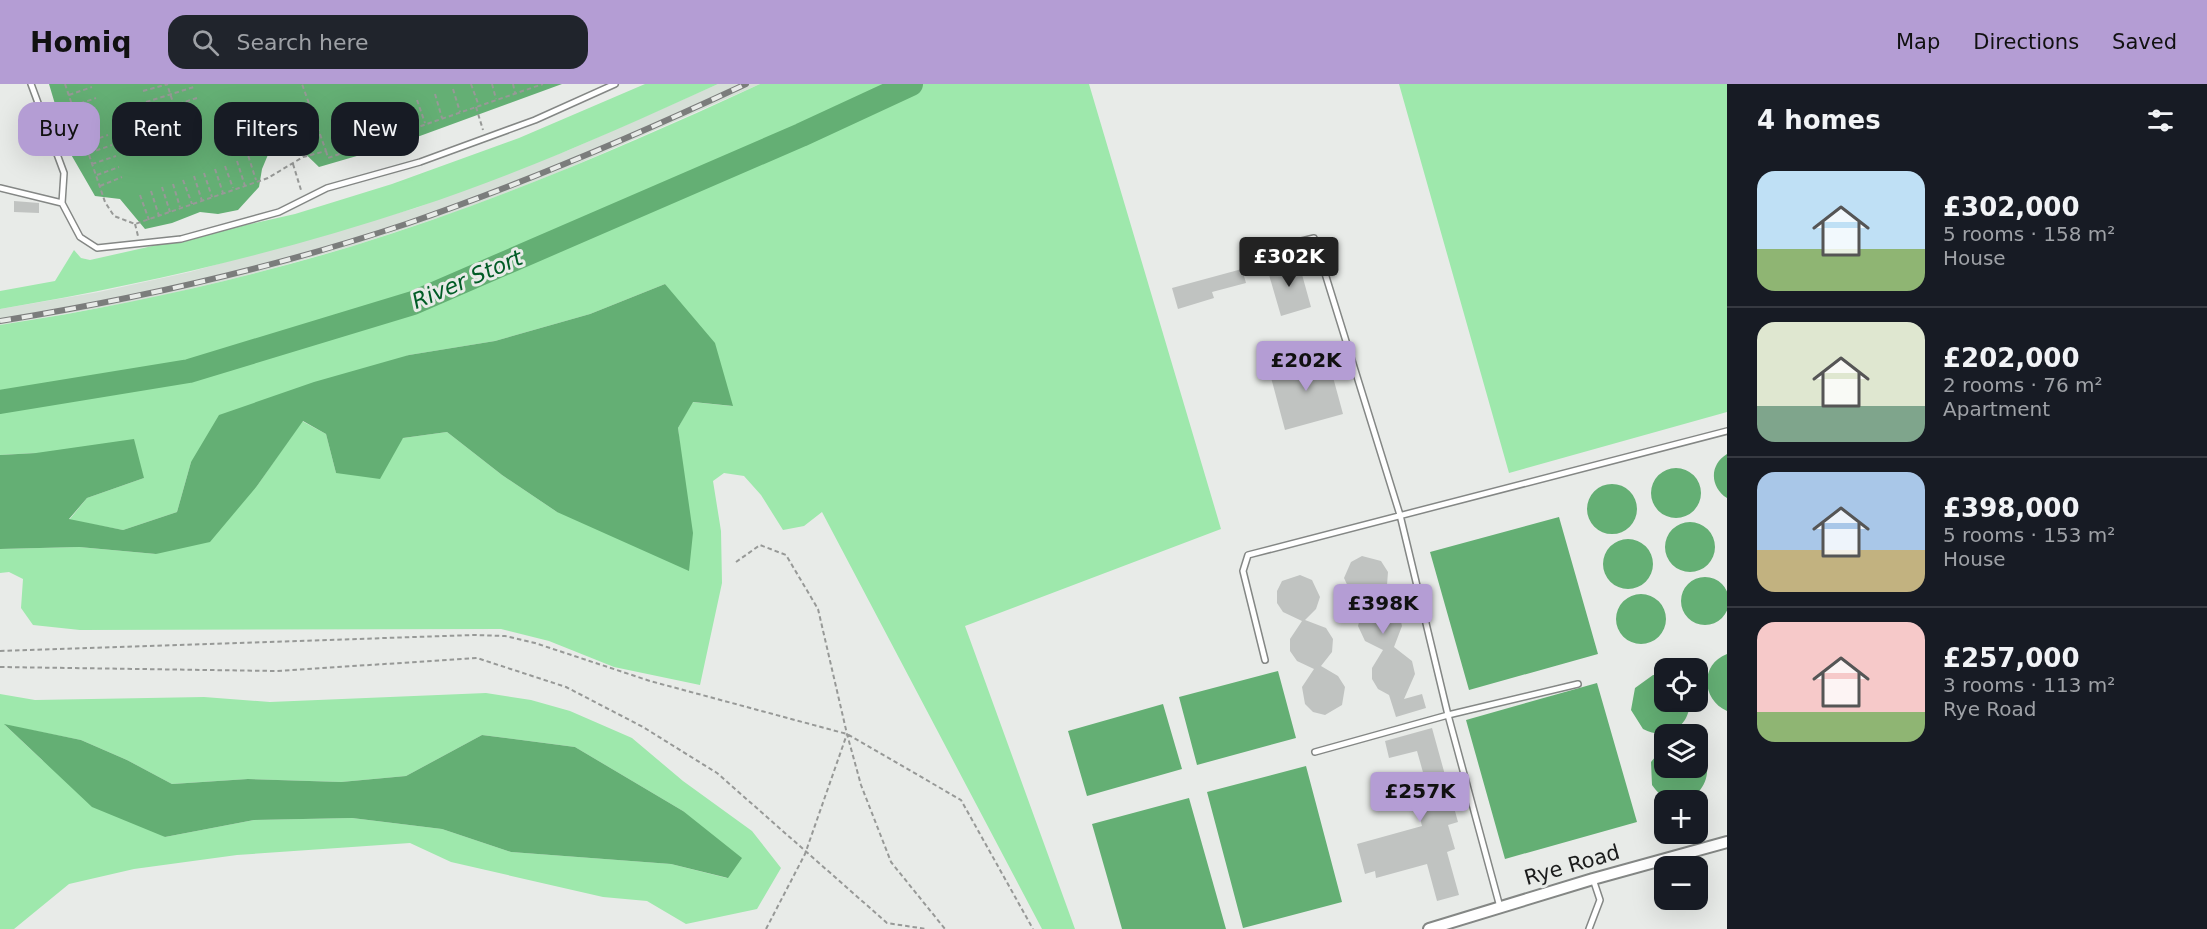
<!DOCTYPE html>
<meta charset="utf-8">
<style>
:root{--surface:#171b24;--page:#20242c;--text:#f1f3f6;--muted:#9ea1a6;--line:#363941;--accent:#b49dd4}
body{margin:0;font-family:"DejaVu Sans",sans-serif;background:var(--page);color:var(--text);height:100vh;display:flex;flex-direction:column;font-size:22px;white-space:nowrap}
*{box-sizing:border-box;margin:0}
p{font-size:20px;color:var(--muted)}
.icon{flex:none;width:33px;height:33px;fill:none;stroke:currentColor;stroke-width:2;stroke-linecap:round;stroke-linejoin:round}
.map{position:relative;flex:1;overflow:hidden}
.drawer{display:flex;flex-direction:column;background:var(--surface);width:480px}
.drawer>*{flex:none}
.guide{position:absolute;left:18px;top:18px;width:570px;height:54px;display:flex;gap:12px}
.fabs{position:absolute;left:1654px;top:574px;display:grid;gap:12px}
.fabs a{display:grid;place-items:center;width:54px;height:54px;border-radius:12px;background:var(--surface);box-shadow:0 6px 24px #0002;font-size:30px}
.price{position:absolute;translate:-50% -51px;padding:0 14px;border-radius:6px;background:var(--accent);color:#111;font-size:20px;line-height:39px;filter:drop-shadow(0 2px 3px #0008)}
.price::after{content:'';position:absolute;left:50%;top:36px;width:18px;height:14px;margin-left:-9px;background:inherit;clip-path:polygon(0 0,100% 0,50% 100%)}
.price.on{background:#222;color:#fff}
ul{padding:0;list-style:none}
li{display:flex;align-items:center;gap:18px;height:150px;padding:0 30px}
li+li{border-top:2px solid var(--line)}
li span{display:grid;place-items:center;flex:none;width:168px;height:120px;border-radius:18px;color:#555}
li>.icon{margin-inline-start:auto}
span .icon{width:72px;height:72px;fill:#fffc;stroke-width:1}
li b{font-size:26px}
h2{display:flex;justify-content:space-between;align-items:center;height:72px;padding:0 30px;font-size:26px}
.chip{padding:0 21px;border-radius:18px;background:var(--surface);box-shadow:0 6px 24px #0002;font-size:21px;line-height:54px}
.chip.on{background:var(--accent);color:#111}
header{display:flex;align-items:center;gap:36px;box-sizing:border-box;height:84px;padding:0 30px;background:var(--accent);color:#111}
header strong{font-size:28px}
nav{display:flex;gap:33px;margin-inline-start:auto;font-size:21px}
.search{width:420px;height:54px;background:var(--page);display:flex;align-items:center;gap:15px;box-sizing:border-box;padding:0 21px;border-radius:18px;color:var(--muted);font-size:22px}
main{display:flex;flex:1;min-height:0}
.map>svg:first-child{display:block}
</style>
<header>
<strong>Homiq</strong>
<div class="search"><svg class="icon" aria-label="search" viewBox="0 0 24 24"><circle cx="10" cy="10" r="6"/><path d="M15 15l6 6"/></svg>Search here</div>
<nav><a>Map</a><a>Directions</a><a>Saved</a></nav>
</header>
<main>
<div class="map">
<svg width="1727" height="845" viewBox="0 0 1727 845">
<rect width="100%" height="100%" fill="#e8ebe8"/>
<path fill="#d6dfd7" d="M718 0H760L562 87 459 127 353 162 241 193 145 216 0 241V225L99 208 190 188 416 124 569 66Z"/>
<path fill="#9ee8ac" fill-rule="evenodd" d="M645 0H718C619 45 519 90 415 124 279 169 141 201 0 225V207L55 197 74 166 81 174 90 176 295 130 392 100 519 54Z
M760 0H1089L1221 445 965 542 1075 845H1042L822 428 804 442 783 446 761 411 744 392 724 389 713 397 721 447 722 499 700 601 614 583 549 557 501 545 80 546 33 541 21 524 23 495 9 488 0 489V465L79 463 156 470 257 402 302 337 326 350 336 389 403 354 447 348 502 391 557 428 682 383 678 344 692 318 732 322 665 200 590 230 495 257 409 271 191 378 177 428 123 446 69 436 87 414 144 394 36 369 0 371V241C119 223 237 197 353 162 493 119 628 61 760 0Z
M1399 0H1727V328L1509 389Z
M486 609 531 616 570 627 632 654 683 697 752 747 781 784 757 825 686 840 647 817 603 813 451 778 410 759 237 771 134 785 69 800 14 845H0V610L35 616 204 613 270 618ZM5 641 81 656 127 676 172 700 248 695 341 698 406 692 482 651 575 663 683 727 727 794 671 780 511 768 442 745 352 734 254 736 165 753 42 676Z"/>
<path fill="#64af74" d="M49 0H562L398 60 319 83 291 56 275 54 262 85 259 103 238 126 218 130 200 128 172 139 145 145 120 115 95 112 69 67Z
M665 200 715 259 733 322 693 318 678 344 693 449 689 487 557 428 502 391 447 348 403 354 380 395 336 389 326 350 303 337 257 402 210 458 156 470 79 463 0 465V371L36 369 134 355 144 394 87 414 69 435 123 446 177 428 191 378 219 331 314 298 409 271 495 257 590 230Z
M1727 370V414C1710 403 1709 381 1727 370Z
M1651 409a25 25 0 1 1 50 0a25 25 0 1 1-50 0Z
M1587 425a25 25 0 1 1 50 0a25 25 0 1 1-50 0Z
M1559 433 1598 570 1469 606 1430 468Z
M1665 463a25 25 0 1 1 50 0a25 25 0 1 1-50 0Z
M1603 480a25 25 0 1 1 50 0a25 25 0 1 1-50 0Z
M1681 517a24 24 0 1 1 48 0a24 24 0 1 1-48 0Z
M1616 535a25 25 0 1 1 50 0a25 25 0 1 1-50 0Z
M1727 570V627C1702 616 1699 581 1727 570Z
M1278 587 1296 654 1197 681 1179 613Z
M1653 591H1665V618H1690C1689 644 1666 657 1643 645L1631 626 1635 604Z
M1597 599 1637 738 1505 775 1466 636Z
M1163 620 1182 685 1087 712 1068 647Z
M4 640 81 656 127 676 172 700 248 695 341 698 406 692 482 651 575 663 683 727 742 774 728 794 671 780 511 768 442 745 352 734 254 736 165 753 92 723Z
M1665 661V684H1698V664C1727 696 1680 742 1652 701L1651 678Z
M1306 682 1342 818 1243 844 1207 708Z
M1189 714 1226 845H1122L1092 740Z"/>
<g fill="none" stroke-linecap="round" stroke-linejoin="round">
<path stroke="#64af74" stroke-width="24" d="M0 318 189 287 413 219 801 51 911 0"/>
</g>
<path fill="#c0c3c1" d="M14 117 39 119V129L14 128Z
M1298 176 1311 223 1281 232 1267 184Z
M1242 185 1246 199 1212 208 1214 214 1178 225 1172 204Z
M1327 271 1343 330 1285 346 1269 286Z
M1362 472 1381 477 1388 488 1387 501 1374 517 1389 521 1399 530 1402 542 1394 563 1412 577 1415 590 1404 615 1422 610 1426 624 1396 633 1389 611 1378 605 1372 595V584L1383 566 1365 557 1358 542 1361 531 1370 518 1351 509 1344 494 1351 478Z
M1300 491 1312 496 1320 513 1316 525 1305 536 1326 544 1333 555 1332 568 1321 582 1338 592 1345 603 1342 621 1325 631 1313 628 1305 620 1302 603 1314 585 1297 577 1290 567V555L1302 537 1283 528 1277 519V507L1282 497Z
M1432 644 1458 738 1448 741 1455 765 1447 768 1459 811 1437 817 1427 780 1376 794 1375 787 1365 790 1357 760 1422 742 1412 703 1426 699 1417 667 1389 674 1385 657Z"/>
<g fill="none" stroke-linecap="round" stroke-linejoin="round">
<defs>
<path id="service" d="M31 0 64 89 62 119 80 153 97 164 181 155 279 128 327 104 420 78 535 36 615 0
M0 104 62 119
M1256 168 1314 154 1400 431 1448 631 1500 823
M1265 576 1243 487 1248 471 1727 347
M1315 668 1448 631 1578 600
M1589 845 1600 816 1593 795"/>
<path id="minor" d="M1429 845 1593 795 1727 758"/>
</defs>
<use href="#service" stroke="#848785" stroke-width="8"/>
<use href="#minor" stroke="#848785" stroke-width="14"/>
<path stroke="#979997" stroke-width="2" stroke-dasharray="4.5 3" stroke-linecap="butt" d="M65 0 105 118 114 132 135 140 268 94 303 73 326 67 302 0
M471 0 479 22
M492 0 496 15
M513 0 515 9
M453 5 460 28
M143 7 168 0
M435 10 442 34
M69 11 92 3
M417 16 425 39
M146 18 194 3
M406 20 413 44
M73 22 96 14
M397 23 403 47
M476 23 483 46
M386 27 393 50
M150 29 197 14
M375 31 382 54
M364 35 372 57
M353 38 361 63
M153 40 178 34 167 0
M342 42 350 66
M332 45 340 70
M85 59 108 51
M246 65 256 96
M326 67 328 74 543 0
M89 69 112 61
M237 77 245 102
M92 80 116 72
M293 80 301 106
M225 82 233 104
M215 85 223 109
M204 89 212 113
M97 91 119 83
M194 92 202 117
M183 96 192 120
M173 100 180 123
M100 102 122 93
M162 103 170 128
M151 107 159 132
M140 111 149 136
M135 140 138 152
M736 478 760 461 786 471 818 525 847 650 861 701 891 778 945 845
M0 567 475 551 505 552 535 559 650 597 847 650 961 716 1033 845
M0 583 277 587 477 574 566 603 643 643 717 689 887 839 926 845
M766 845 805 770 847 650"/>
<use href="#service" stroke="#fff" stroke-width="5"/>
<use href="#minor" stroke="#fff" stroke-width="10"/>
<defs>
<path id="rail" d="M0 237C137 215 274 184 406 140 522 100 635 52 746 0"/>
</defs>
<use href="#rail" stroke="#7b7d7c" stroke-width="6"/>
<use href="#rail" stroke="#e8ebe8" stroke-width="4" stroke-dasharray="11" stroke-linecap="butt"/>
</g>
<g text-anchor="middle" stroke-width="6" stroke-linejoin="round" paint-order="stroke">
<g font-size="21" fill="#1b1c1c" stroke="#e8ebe8">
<text transform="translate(1572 781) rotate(-16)" y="7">Rye Road</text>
</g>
<g font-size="22" font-style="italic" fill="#015c26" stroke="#e8ebe8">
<text transform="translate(467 195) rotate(-23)" y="8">River Stort</text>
</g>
</g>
</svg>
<div class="fabs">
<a><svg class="icon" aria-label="locate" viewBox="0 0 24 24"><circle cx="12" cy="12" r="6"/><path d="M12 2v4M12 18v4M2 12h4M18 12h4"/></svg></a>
<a><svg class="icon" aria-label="layers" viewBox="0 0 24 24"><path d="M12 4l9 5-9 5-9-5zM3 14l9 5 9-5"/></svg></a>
<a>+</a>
<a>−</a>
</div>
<b class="price on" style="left:1289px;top:204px">£302K</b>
<b class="price" style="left:1306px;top:308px">£202K</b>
<b class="price" style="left:1383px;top:551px">£398K</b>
<b class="price" style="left:1420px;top:739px">£257K</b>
<div class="guide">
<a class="chip on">Buy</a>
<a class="chip">Rent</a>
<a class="chip">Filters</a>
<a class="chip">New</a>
</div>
</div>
<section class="drawer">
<h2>4 homes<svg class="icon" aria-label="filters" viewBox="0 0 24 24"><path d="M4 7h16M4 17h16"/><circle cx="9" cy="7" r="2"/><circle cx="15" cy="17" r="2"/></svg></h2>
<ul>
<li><span style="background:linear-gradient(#bfe0f5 65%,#8fb573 0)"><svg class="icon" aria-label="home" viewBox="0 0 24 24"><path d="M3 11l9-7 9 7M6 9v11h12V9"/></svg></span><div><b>£302,000</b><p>5 rooms · 158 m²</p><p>House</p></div></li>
<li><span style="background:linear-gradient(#dfe7d0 70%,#7fa58c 0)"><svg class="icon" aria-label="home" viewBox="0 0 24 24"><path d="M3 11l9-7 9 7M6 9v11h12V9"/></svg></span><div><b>£202,000</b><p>2 rooms · 76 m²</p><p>Apartment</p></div></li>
<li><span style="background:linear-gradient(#a9c7e8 65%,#c2b280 0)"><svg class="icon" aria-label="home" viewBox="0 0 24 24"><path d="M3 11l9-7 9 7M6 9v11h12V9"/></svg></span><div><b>£398,000</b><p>5 rooms · 153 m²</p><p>House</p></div></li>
<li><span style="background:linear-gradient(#f6c9c9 75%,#8fb573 0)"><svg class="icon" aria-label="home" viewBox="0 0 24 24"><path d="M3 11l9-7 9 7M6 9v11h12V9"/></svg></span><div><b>£257,000</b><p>3 rooms · 113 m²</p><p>Rye Road</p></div></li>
</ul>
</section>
</main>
